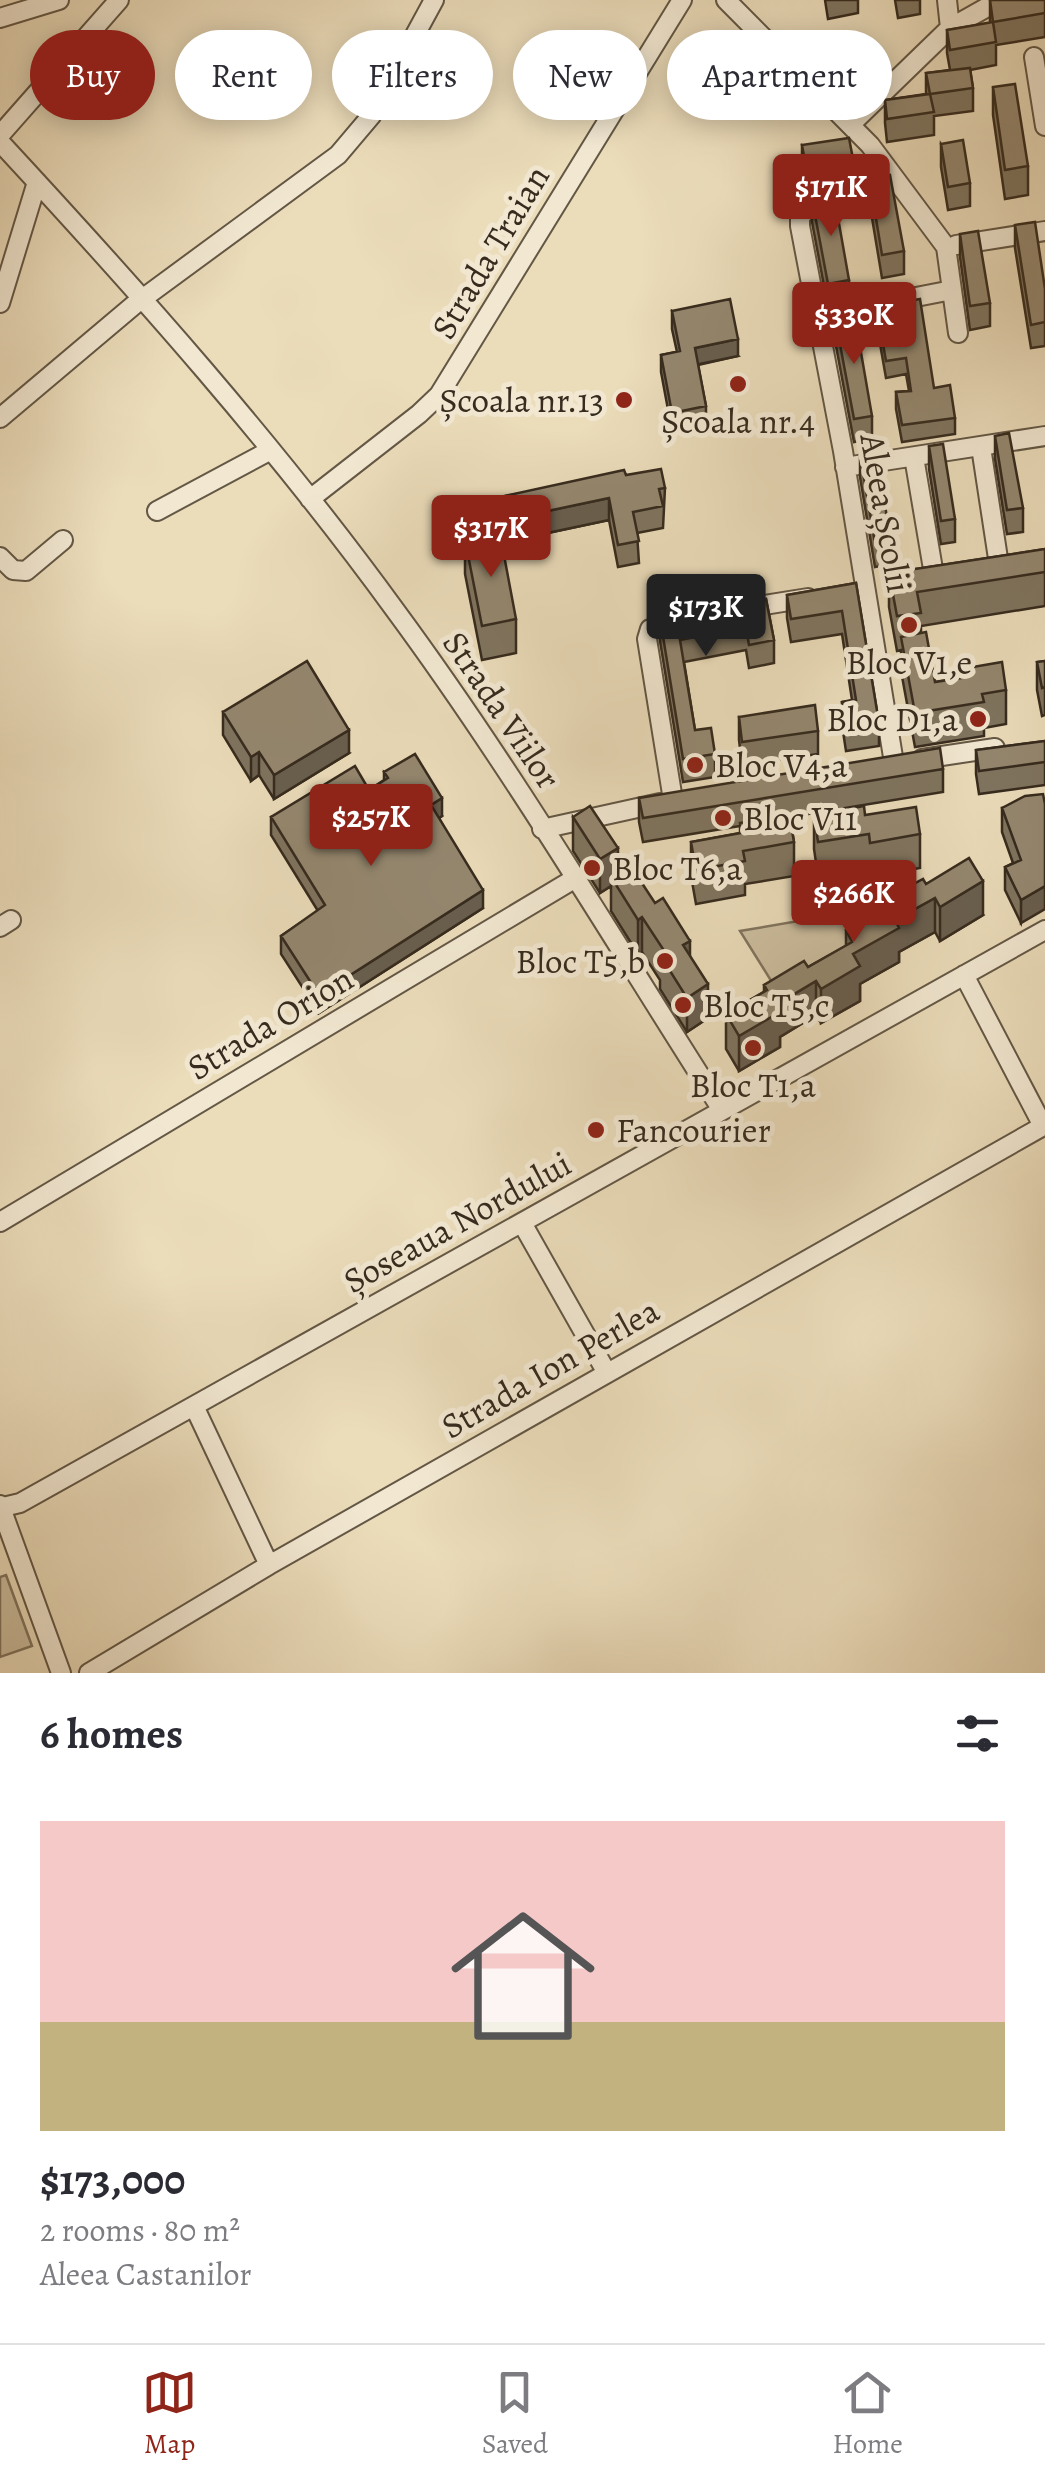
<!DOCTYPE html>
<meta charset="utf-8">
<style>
:root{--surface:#fff;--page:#f7f7f7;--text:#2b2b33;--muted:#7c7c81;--line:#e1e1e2;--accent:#8f2418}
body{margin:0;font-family:Alegreya,serif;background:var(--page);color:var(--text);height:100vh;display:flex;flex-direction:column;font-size:38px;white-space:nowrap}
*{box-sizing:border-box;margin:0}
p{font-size:32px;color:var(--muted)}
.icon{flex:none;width:55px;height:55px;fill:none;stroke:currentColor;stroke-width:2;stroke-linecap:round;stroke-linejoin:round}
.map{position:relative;height:1673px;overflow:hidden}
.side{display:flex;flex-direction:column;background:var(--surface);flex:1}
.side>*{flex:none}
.banner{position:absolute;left:30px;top:30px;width:985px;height:90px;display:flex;gap:20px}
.price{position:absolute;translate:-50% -85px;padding:0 22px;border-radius:10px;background:var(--accent);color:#fff;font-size:32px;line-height:65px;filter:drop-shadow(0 2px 5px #0008)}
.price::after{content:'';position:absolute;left:50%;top:60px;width:30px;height:22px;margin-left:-15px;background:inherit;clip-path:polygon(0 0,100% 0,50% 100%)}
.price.active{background:#222;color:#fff}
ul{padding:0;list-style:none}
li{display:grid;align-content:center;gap:20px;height:530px;padding:0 40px}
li+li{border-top:2px solid var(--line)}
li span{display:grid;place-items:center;height:310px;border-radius:0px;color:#555}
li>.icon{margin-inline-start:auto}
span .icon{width:180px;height:180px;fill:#fffc;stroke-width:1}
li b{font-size:42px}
h2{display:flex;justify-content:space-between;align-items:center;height:120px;padding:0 40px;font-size:42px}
.pill{padding:0 35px;border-radius:45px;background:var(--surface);box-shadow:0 5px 25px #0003;font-size:35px;line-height:90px}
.pill.active{background:var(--accent);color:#fff}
.tab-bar{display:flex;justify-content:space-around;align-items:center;height:140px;border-top:2px solid var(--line);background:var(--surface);font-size:28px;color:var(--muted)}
.tab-bar a{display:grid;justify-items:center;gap:5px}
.tab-bar .active{color:var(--accent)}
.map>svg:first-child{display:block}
</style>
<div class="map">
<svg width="1045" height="1673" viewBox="0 0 1045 1673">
<rect width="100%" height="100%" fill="#ebdcba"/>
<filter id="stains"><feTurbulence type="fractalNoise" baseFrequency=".002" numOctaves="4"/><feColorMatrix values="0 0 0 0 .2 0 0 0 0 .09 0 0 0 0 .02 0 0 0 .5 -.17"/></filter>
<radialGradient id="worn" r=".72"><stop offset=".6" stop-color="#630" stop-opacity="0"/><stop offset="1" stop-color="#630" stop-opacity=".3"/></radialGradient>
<path fill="#ccbe9f" stroke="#81745e" stroke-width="2.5" d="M898 904 879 930 775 987 740 931Z
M6 1575 32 1646 0 1657V1577Z"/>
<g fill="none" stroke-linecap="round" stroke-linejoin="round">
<defs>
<path id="minor" d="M726 0 870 145 946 247 952 290 880 304 837 331
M947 0 950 28
M0 18 59 0
M1034 57 1045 126
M851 124 950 28 1000 0
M0 135 119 0
M0 142C138 291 275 445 395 610 513 770 615 943 722 1110
M891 174 856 201 806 211 800 216V226L843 451 894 763
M956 245 1045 231
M952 290 958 333
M0 303 37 182
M0 418 134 305 338 155 371 116 434 0
M981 447 999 565
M914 457 934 575
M845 467 1045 436
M310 499 419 414 439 395 682 0
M157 511 269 451
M0 557 13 570 26 571 63 540
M745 608 808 598
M922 759 995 748
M673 800 647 639 650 629 680 620
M542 829 660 803
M0 927 11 920
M964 975 1043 1126
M0 1222 574 879
M522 1223 607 1373
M194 1406 269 1565
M0 1505 61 1673
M3 1507 20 1503 1045 930
M89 1673 269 1565 1045 1125"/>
</defs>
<use href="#minor" stroke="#635745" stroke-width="22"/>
<use href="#minor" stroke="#f2e8d2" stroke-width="18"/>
</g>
<path fill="#7f745f" stroke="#362b1e" stroke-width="2.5" d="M825 0H858V13L828 19Z
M895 0H920V14L898 18Z
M990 0H1045V37L996 45V65L970 70 973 88V111L934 116V135L887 142 885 123V100L926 94V73L950 70 947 53V30L990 23Z
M993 87 1028 166V195L1005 199 993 115Z
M941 144 970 183V206L948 210 941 167Z
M802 145 853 159V182L806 190 802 169Z
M870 182 904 251V274L882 278 870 206Z
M812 199 849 280V303L828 307 812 222Z
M1015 225 1045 289V346L1031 348 1015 248Z
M960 234 990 303V326L970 330 960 257Z
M876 304H892L934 388 955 418V434L902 442 896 409V392L909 391 906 374 886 378 876 321Z
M672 311 738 356 698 365 706 406V424L672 431 661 372V355L677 352 672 329Z
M836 323 872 416V439L854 442 836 346Z
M995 436 1023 508V532L1007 534 995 459Z
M929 446 955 519V542L941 544 929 469Z
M860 454 891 541V564L875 567 860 477Z
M626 475 665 488 663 528 637 533 639 563 618 567 609 520 505 542 500 519V497Z
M465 540 516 619V653L482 660 465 574Z
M1045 549V606L921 626V633L935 682 967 677V668L1006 690V724L984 728V736L915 747 901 671V650L897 651 889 607V573Z
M856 583 879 723V746L846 751 842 725V702L852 700 842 634 791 642 787 618V595Z
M766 599 774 640V663L749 668 746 650 684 662 695 730 715 754V777L683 782 660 641V618Z
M1045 661V715L1042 716 1037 690V662Z
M223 712 349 753 274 799 259 775 251 781 223 735Z
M739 717 818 731V754L742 765 739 740Z
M1045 741V785L979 794 976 774V750Z
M943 769V792L790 817 794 842V876L745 884V895L696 904 691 876V842L740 833V826L643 842 639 822V798Z
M384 772 442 816 439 818 483 908 319 1013 281 954V936L318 911 271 835V817L369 790 384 780Z
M1045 804 1021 923 1005 890V867L1013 863 1002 832V808Z
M814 815H865L920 834V868L870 877 869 868 818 876 814 849Z
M573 817 618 873 690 957 708 1018 687 1032 660 989V980L642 952 638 954 611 911V886L600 893 573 851Z
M926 884 983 915 940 941 935 932 899 952V962L860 984V1001L821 1023 816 1015 780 1037V1047L739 1071 726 1049V1014L764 992V985L808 967 846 946V930L884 908V900Z"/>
<path fill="#685e4e" stroke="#362b1e" stroke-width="2.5" d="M738 339V356L695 365V348Z
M609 498V520L505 542V520Z
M349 730V753L274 799V775Z
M259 752V775L251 781V757Z
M442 798V816L431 823V805Z
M618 848V882L611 877V886L600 893V859Z
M983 881V915L940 941V907Z
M1045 886V909L1021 923V900Z
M483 890V908L319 1013V995Z
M935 898V932L899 952V962L860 984V1001L821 1023V989L853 954 895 920Z
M642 917V952L638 954V920Z
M690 941V975L683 945Z
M816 981V1015L780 1037V1047L739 1071V1036L776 1005Z
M708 984V1018L687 1032V998Z"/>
<path fill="#94876f" stroke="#362b1e" stroke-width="2.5" d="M990 0H1045V13L993 22Z
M993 22 996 42 950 50 947 30Z
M970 68 973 88 930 94 926 73Z
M1015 84 1028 166 1005 170 993 87Z
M930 94 934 112 887 119 885 100Z
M849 138 853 159 806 167 802 145Z
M963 140 970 183 948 187 941 144Z
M890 175 904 251 882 255 870 182 877 177Z
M834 195 849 280 828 284 812 199Z
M1035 222 1045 289V322L1031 325 1015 225Z
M978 231 990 303 970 306 960 234Z
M730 299 738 339 695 348 706 406 672 413 661 355 680 351 672 311Z
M891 299 892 304 920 299 934 388 950 385 955 418 902 425 896 392 911 391 906 358 886 361 876 304Z
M854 312 872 416 854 419 836 323Z
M1009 433 1023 508 1007 510 995 436Z
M943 444 955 519 941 521 929 446Z
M876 452 891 541 875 543 860 454Z
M661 469 665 488 659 489 663 506 633 512 639 541 618 545 609 498 505 520 500 497 624 470 626 475Z
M500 534 516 619 482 626 465 540Z
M1045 549V572L917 592 921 613 897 616 889 573Z
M856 583 879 723 846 727 842 702 856 700 842 611 791 619 787 595Z
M766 599 774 640 749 645 746 627 680 640 695 730 711 728 715 754 683 759 660 618Z
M926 632 935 682 968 677 967 668 1002 662 1006 690 982 694 984 702 915 713 901 637Z
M307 661 349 730 274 775 259 752 251 757 223 712Z
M1045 661V687L1042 688 1037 662Z
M815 705 818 731 742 742 739 717Z
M1045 741V762L979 771 976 750Z
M940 748 943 769 643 818 639 798Z
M415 754 442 798 431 805 483 890 319 995 281 936 325 905 271 817 355 766 369 790 388 778 384 772Z
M1043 794 1045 804V886L1021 900 1005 867 1021 860 1002 808 1025 796Z
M590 806 618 848 600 859 573 817Z
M864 806 865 815 916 807 920 834 870 843 869 834 818 842 814 815Z
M789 814 794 842 743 851 745 861 696 870 691 842 741 833 740 823Z
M969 858 983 881 940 907 935 898 895 920 899 928 853 954 860 966 821 989 816 981 776 1005 780 1012 739 1036 726 1014 767 990 764 985 804 961 808 967 852 942 846 930 887 906 884 900 923 879 926 884Z
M630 865 655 903 663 898 690 941 683 945 708 984 687 998 660 955 665 952 642 917 638 920 611 877Z"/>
<g fill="#8f2418" stroke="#f2e8d2" stroke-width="4">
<circle cx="738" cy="384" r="10"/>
<circle cx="624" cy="400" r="10"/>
<circle cx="909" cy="625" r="10"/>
<circle cx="978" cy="719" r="10"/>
<circle cx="695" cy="765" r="10"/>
<circle cx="723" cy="818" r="10"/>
<circle cx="592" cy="868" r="10"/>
<circle cx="665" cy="961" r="10"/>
<circle cx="683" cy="1005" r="10"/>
<circle cx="753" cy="1048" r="10"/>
<circle cx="596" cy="1130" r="10"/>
</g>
<g text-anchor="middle" stroke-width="10" stroke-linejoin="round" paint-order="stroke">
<g font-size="35" fill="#362b1e" stroke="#f2e8d2">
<text transform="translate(490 252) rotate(-59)" y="12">Strada Traian</text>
<text transform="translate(886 513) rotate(80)" y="12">Aleea Școlii</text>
<text transform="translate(502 710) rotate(56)" y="12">Strada Viilor</text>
<text transform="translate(270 1023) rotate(-31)" y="12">Strada Orion</text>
<text transform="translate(457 1222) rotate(-29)" y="12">Șoseaua Nordului</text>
<text transform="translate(550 1368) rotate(-30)" y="12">Strada Ion Perlea</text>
</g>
<g font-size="35" fill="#362b1e" stroke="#f2e8d2" text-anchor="start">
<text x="604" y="412" text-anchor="end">Școala nr.13</text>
<text x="738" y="433" text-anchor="middle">Școala nr.4</text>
<text x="909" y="674" text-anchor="middle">Bloc V1,e</text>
<text x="958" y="731" text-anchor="end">Bloc D1,a</text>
<text x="715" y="777">Bloc V4,a</text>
<text x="743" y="830">Bloc V11</text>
<text x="612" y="880">Bloc T6,a</text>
<text x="645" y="973" text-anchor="end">Bloc T5,b</text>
<text x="703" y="1017">Bloc T5,c</text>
<text x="753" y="1097" text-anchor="middle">Bloc T1,a</text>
<text x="616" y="1142">Fancourier</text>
</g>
</g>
<rect width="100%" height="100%" filter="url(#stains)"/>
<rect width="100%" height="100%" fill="url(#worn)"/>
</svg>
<b class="price" style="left:831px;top:239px">$171K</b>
<b class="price" style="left:854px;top:367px">$330K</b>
<b class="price" style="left:491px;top:580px">$317K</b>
<b class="price active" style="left:706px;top:659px">$173K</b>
<b class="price" style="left:371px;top:869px">$257K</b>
<b class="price" style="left:854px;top:945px">$266K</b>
<div class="banner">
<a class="pill active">Buy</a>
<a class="pill">Rent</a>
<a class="pill">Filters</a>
<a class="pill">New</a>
<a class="pill">Apartment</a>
</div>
</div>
<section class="side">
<h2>6 homes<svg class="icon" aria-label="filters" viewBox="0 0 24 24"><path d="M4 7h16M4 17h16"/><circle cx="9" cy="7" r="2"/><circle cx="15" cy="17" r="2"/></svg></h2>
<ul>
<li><span style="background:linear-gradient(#f6c9c9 65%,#c2b280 0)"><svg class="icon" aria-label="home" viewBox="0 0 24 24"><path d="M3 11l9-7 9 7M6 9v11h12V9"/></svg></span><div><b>$173,000</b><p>2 rooms · 80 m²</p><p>Aleea Castanilor</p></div></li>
</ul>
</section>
<nav class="tab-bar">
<a class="active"><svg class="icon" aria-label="map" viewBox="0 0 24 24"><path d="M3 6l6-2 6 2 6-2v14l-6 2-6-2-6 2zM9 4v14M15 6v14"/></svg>Map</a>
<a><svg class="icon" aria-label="saved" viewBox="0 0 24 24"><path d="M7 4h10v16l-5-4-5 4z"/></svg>Saved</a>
<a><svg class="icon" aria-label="home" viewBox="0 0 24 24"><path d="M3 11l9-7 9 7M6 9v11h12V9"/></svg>Home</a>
</nav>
